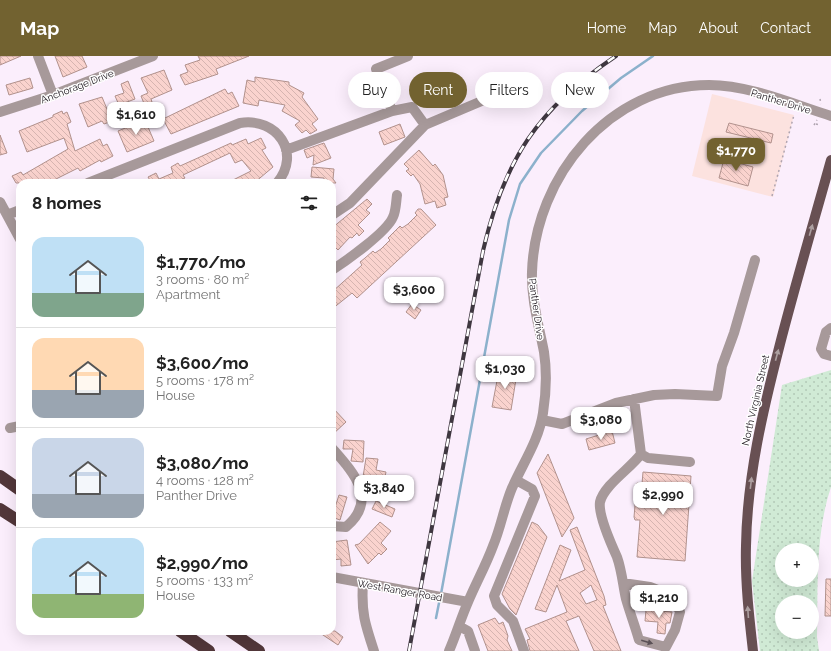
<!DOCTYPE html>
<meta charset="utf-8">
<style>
:root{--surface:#fff;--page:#f2f2f2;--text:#222;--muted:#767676;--line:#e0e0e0;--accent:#726230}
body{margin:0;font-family:Raleway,sans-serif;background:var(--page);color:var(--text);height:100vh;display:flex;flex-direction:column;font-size:15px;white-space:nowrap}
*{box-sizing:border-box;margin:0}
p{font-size:13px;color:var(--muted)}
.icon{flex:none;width:22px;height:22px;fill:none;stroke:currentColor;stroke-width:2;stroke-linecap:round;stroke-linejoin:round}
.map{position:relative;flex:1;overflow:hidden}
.drawer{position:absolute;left:16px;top:123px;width:320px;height:456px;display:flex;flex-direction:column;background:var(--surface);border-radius:12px;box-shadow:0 4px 16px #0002}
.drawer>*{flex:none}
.top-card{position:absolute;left:348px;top:16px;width:380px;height:36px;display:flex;gap:8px}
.fabs{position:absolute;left:775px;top:487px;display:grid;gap:8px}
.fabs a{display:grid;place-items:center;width:44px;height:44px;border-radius:50%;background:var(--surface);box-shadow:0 4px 16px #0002;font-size:20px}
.price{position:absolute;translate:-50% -34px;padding:0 9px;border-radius:8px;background:#fff;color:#222;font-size:13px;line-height:26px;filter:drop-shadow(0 1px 2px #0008)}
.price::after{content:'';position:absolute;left:50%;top:24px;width:12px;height:9px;margin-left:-6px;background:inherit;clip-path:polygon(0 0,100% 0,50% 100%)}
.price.selected{background:var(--accent);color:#fff}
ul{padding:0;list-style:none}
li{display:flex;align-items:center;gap:12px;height:100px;padding:0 16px}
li+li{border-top:1px solid var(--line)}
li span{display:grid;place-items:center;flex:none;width:112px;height:80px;border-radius:12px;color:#555}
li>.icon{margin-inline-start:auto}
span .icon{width:48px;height:48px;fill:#fffc;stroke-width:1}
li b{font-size:17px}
h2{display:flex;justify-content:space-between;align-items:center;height:48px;padding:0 16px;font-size:17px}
.pill{padding:0 14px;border-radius:18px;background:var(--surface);box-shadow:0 4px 16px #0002;font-size:14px;line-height:36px}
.pill.selected{background:var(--accent);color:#fff}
header{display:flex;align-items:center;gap:24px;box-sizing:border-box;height:56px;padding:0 20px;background:var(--accent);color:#fff}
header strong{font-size:19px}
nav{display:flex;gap:22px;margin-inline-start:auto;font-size:14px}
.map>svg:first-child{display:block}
</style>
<header>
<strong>Map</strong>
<nav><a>Home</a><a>Map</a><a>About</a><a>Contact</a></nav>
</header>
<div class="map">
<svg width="831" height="595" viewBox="0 0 831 595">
<defs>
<pattern id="grass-dots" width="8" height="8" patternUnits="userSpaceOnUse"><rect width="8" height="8" fill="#d0ead5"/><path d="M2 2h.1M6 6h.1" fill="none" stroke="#b2c8b6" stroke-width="1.8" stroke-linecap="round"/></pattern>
<pattern id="building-back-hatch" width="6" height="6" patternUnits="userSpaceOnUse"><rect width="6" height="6" fill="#fad3ce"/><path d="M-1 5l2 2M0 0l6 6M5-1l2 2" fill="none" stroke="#d6b4b0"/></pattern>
</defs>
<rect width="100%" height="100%" fill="#fbeefc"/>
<path fill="#fce2df" d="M712 38 794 59 773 141 692 120Z"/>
<path fill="url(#grass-dots)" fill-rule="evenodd" d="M831 314V431C815 478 818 531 817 581L819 595H760L752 525 782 329ZM782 494H812V524H782ZM782 546H812V576H782Z"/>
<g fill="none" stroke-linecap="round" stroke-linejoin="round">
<path stroke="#8cb1cc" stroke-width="2.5" d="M441 538 509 164 520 128 541 97 582 55 621 22 653 0
M436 562 440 542"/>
</g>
<path fill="url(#building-back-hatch)" stroke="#b1918c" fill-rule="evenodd" d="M0 0H21L0 9Z
M55 0H82L87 11 63 21Z
M198 0H249L216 13 218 18 185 29 180 19 188 16 185 9 200 4Z
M164 14 172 34 151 43 152 46 145 50 141 40 148 37 141 22Z
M255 21 289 26V29L304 37 302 41 318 63 312 68 317 74 310 78 306 74 302 77 295 69 300 65 282 55 285 49 259 44 258 50 243 47 247 24 255 26Z
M30 22 33 32 9 39 6 29Z
M128 25 135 43 119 49 115 40 124 37 121 28Z
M225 33 228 38 232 36 239 50 171 78 163 63Z
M102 41 112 65 104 68 102 65 88 71 79 48Z
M62 55 63 58 67 56 71 66 67 68 75 95 100 83 103 90 107 88 113 100 101 106 100 104 80 115 78 112 48 127H16L12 120 21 116 23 119 68 93 64 82 27 96 19 75 53 61V59Z
M145 64 154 85 127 96 118 75Z
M729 67 773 78 771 87 726 76Z
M400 68 405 81 384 89 379 76Z
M0 79 7 97 0 99Z
M261 82 266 92 262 94 273 111 254 127H227L251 115 242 104 235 107 230 97 183 119 185 122 174 127H150L151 126 148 121 156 117 159 123 173 117 171 111 178 107 180 110 231 87 232 89 246 83 248 88Z
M324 87 331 102 313 109 314 99 307 102 304 94Z
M419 94 433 110 435 108 443 119 448 141 444 142 446 149 437 152 435 145 425 148 420 128 413 118 411 120 406 115 409 113 404 108Z
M724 103 753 111 748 130 719 122Z
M312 111 334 113 333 123 336 127H324V122L311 121Z
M367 143 372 148 366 154 370 157 358 169 364 175 359 180 357 177 352 182 350 181 338 194 332 188V172Z
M418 153H421L436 169 357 242 352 237 332 253V236L362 209 360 206 365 202 373 195 375 197 381 193 390 184 388 182 400 170 402 172 408 168 417 159 415 157Z
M412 248 421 254 415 263 406 256Z
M499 314 517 317 511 354 492 351Z
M332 351 346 366 332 379Z
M612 375 615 387 589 394 586 383Z
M344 384 364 385 363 406 351 405 353 393H343Z
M548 398 574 462 562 481 537 417Z
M366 402 378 403 376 414 386 416 384 425 363 421Z
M643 416 691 420 685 505 637 501 640 464H635L634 461 637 427 642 428Z
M339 439 347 441 340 464 332 461Z
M376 445 395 453 392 461 372 453Z
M380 466 391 475 381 487 387 493 381 499 379 497 368 508 355 489 359 488Z
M532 466 538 469 547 481 516 559 510 553 502 538Z
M577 471 604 540 606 549 603 550 621 595H594L579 560 566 565 579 595H530L527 584 530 583 525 573 567 556 557 529 546 556 535 553 560 489 571 494 559 525 585 514 570 474ZM591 529 597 544 586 548 580 537Z
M347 484 351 509 341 510V503L332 504V486Z
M826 523H831V560H825Z
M646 554 672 556 670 567H666L665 578 657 577 658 566 645 565Z
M495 562 499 568 503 566 508 580 507 584 512 595H488L478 569Z
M317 575H335L343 581 338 589Z"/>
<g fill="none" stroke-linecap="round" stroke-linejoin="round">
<path stroke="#afa4b0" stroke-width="1.5" stroke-dasharray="2 3" stroke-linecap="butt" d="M820 43 821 48
M816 68 820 69
M814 69 817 64
M772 140 794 59"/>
<path stroke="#a7999a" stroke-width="10" d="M38 0 53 39
M392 55 376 13 408 0
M0 56 53 39 153 0
M286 94 392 55 412 51 425 69
M88 127 240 67C277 61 302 97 277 127
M0 146 20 183
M7 159 20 154
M332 159 350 147 425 69 503 36
M332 214C346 205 387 176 393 161 396 155 396 146 397 139
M831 272 826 276 821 293 824 298 831 300
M542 364 562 368 616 347 654 339 675 338 717 340 722 310 734 277 755 204
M10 372 20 370
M332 392C353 416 379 443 346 471L332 470
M641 398 648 402 690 406
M516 424 532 433 535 440 494 540 497 549 513 565 524 595
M332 521 468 546
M363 527C361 556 365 568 374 595
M623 527 650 531 673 540 680 556 675 574 666 591 639 584C635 570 630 557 626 543 623 530 622 515 617 501 612 490 598 458 600 446 604 429 631 412 641 398L634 343
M459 570 468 575 475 595
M449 595C456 579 461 562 468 546 476 527 486 509 493 490 501 471 504 451 512 432 523 407 539 384 543 357 546 338 547 316 544 296 539 270 531 243 532 216 535 120 610 29 709 29 749 29 793 48 831 60"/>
<path stroke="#685053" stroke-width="10" d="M753 595C749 560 745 525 746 490 747 421 763 354 780 288 796 226 814 165 831 104"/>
<path stroke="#52373a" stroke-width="12" d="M0 420 20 434
M0 453 20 466
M180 575 209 595
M230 575 259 595"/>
<defs>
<path id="rail" d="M409 595 483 195C504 104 538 52 616 0"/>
</defs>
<use href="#rail" stroke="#3f3740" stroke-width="4"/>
<use href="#rail" stroke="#fff" stroke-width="2.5" stroke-dasharray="8" stroke-linecap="butt"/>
</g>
<defs><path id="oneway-solid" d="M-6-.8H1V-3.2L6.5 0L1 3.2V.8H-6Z"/></defs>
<g fill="#ac9fa0">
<use href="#oneway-solid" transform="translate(811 174) rotate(-74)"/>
<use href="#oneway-solid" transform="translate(777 299) rotate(-75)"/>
<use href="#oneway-solid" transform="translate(751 427) rotate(-83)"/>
<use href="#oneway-solid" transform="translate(748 556) rotate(-94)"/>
</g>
<use fill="#5b5156" href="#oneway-solid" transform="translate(647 586) rotate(16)"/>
<g text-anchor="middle" stroke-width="3" stroke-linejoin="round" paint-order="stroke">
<g font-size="10" fill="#1d161e" stroke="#fff">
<text transform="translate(77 30) rotate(-21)" y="4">Anchorage Drive</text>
<text transform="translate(781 45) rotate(17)" y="4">Panther Drive</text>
<text transform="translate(537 253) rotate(82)" y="4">Panther Drive</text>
<text transform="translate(755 344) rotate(-77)" y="4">North Virginia Street</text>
<text transform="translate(400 534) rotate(10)" y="4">West Ranger Road</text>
</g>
</g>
</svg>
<div class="fabs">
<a>+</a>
<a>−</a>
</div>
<b class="price" style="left:136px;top:80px">$1,610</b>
<b class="price selected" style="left:736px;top:116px">$1,770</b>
<b class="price" style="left:414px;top:255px">$3,600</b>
<b class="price" style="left:505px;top:334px">$1,030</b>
<b class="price" style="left:601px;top:385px">$3,080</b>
<b class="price" style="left:384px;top:453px">$3,840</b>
<b class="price" style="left:663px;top:460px">$2,990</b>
<b class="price" style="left:659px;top:563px">$1,210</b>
<div class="top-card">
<a class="pill">Buy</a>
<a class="pill selected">Rent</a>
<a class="pill">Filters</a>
<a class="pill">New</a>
</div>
<section class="drawer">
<h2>8 homes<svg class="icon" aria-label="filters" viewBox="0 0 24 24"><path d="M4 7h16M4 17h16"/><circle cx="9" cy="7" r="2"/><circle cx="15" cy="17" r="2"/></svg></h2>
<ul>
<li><span style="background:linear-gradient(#bfe0f5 70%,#7fa58c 0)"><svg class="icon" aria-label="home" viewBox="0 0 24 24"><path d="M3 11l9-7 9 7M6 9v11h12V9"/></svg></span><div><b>$1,770/mo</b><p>3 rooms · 80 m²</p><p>Apartment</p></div></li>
<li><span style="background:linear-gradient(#ffd9b3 65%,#9aa5b1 0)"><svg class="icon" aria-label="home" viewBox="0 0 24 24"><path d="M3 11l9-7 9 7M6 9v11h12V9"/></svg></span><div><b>$3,600/mo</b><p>5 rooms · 178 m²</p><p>House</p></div></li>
<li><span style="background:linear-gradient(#c9d6e8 70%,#9aa5b1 0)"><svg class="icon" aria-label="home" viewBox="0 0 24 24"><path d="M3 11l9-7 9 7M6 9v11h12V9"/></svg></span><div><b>$3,080/mo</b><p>4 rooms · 128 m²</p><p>Panther Drive</p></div></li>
<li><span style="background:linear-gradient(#bfe0f5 70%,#8fb573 0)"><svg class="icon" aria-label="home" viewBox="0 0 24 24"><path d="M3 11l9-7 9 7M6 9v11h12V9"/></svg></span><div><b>$2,990/mo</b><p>5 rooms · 133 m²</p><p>House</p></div></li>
</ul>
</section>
</div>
